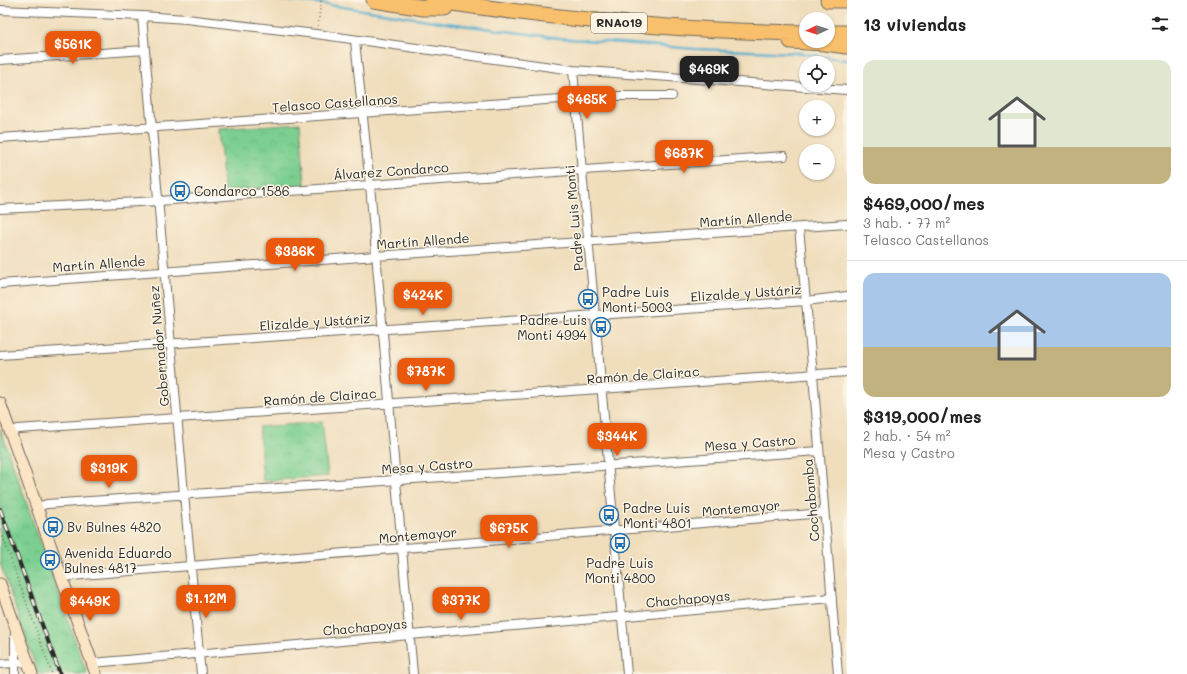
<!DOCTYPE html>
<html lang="es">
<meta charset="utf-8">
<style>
:root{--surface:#fff;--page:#f2f2f2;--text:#222;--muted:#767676;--line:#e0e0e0;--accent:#ea580c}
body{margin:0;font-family:Mali,sans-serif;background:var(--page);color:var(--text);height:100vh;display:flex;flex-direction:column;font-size:15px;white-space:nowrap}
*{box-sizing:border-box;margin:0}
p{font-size:13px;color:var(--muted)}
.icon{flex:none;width:22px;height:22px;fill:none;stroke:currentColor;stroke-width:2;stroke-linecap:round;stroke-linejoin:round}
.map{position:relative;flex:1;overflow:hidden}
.sheet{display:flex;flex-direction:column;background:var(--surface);width:340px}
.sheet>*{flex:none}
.needle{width:26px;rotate:266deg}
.buttons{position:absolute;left:799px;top:12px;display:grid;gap:8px}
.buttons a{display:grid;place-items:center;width:36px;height:36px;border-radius:50%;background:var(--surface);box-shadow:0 1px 3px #0004;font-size:20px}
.price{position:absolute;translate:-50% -34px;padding:0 9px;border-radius:8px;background:var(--accent);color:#fff;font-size:13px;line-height:26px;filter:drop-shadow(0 1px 2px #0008)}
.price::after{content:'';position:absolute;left:50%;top:24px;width:12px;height:9px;margin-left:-6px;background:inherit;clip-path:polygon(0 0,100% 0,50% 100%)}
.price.on{background:#222;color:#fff}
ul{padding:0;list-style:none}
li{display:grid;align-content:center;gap:8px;height:212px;padding:0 16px}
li+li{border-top:1px solid var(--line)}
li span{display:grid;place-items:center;height:124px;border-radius:12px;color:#555}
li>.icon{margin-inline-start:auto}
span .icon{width:72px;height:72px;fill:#fffc;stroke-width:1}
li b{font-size:17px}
h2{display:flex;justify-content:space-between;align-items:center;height:48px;padding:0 16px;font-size:17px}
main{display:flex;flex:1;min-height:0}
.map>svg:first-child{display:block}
</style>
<main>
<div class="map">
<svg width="847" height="674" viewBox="0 0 847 674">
<defs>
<pattern id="park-crowns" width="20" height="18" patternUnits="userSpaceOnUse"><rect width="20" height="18" fill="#7ccf91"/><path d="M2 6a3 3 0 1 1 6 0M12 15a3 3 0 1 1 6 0" fill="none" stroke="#6bb27d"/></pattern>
</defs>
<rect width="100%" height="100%" fill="#fcf5e5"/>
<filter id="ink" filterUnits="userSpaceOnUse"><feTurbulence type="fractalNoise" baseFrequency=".025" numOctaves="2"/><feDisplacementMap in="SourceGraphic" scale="8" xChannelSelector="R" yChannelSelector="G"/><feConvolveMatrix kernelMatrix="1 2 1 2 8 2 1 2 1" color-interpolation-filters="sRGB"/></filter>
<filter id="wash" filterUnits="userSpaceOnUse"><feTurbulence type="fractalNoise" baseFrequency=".012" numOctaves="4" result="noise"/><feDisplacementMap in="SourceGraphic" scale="16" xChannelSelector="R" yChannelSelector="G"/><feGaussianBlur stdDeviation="0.9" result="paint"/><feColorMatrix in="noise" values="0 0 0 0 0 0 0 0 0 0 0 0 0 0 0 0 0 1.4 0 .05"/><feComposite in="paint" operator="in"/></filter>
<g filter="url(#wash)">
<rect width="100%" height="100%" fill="#f0ddbb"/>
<path fill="url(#park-crowns)" stroke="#547d5e" d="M300 123 305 185 224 191 219 129Z
M322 422 328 476 263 481 259 427Z
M0 428 87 674H38L0 563Z"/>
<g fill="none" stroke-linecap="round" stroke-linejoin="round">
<path stroke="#4faccd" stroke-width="2.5" d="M277 0 317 3 447 23 559 38 695 49 799 53 847 60"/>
</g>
</g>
<g filter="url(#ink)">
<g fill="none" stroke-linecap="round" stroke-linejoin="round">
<defs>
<path id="street" d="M0 10 142 16 186 19 316 34 573 70 847 90
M142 16 184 494 201 674
M355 41 370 185 413 674
M0 60 145 50
M573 70 627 674
M0 138 575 98 614 96H672
M0 209 159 201 370 185 784 156
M799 228 813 375 838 674
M0 284 375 256 847 224
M0 355 806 301 847 296
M10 432 18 429 847 372
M37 507 47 504 819 451
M62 578 71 576 824 513
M92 663 832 598
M0 664 27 662
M15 674V632"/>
<path id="secondary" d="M0 403 96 674
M0 584 32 674"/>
<path id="highway" d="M374 0 424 8H445
M433 0C556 19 681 31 806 33
M828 0H847
M828 33H847
M791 41 824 43 847 46"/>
</defs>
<use href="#street" stroke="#70695d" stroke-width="10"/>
<use href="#secondary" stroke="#70695d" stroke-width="13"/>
<use href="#highway" stroke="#70695d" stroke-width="17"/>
<path stroke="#70695d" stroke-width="1.5" stroke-dasharray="1 3" stroke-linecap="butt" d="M318 26 321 0
M0 529 52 674"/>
<use href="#street" stroke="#fff" stroke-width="8"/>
<use href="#secondary" stroke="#fce5c4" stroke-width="11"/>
<use href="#highway" stroke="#f8bf6c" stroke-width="15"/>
<defs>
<path id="rail" d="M0 509 60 674"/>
</defs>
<use href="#rail" stroke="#2b2b2b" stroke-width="4"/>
<use href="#rail" stroke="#fcf5e5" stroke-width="2.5" stroke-dasharray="8" stroke-linecap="butt"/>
</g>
</g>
<defs>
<symbol id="bus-ring" viewBox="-11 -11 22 22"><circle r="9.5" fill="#fcf5e5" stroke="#1f6fb2" stroke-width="1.5"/><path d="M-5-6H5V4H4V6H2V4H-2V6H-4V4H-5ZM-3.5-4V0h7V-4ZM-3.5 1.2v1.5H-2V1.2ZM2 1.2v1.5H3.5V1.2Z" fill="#1f6fb2"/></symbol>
</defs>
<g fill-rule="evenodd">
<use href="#bus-ring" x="169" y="180" width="22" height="22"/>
<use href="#bus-ring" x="577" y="288" width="22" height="22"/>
<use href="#bus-ring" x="590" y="316" width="22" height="22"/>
<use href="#bus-ring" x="598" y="504" width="22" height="22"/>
<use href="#bus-ring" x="42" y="516" width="22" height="22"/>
<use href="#bus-ring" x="609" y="532" width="22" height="22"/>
<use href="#bus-ring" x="39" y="549" width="22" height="22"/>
</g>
<g text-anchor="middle" stroke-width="3" stroke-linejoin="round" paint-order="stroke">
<rect fill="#fcf5e5" stroke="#6a6863" stroke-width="1" x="591" y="13" width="56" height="20" rx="3"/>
<g font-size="12" font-weight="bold" fill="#2b2b2b">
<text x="619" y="27">RNA019</text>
</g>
<g font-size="13" fill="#2b2b2b" stroke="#fcf5e5">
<text transform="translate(335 103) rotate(-4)" y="5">Telasco Castellanos</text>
<text transform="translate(391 171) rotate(-4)" y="5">Álvarez Condarco</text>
<text transform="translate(574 218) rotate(-95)" y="5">Padre Luis Monti</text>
<text transform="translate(746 219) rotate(-4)" y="5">Martín Allende</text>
<text transform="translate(423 241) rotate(-4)" y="5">Martín Allende</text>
<text transform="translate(99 264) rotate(-4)" y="5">Martín Allende</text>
<text transform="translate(746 293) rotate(-4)" y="5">Elizalde y Ustáriz</text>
<text transform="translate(315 322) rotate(-4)" y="5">Elizalde y Ustáriz</text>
<text transform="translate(159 346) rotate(-95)" y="5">Gobernador Nuñez</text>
<text transform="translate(643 375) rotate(-4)" y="5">Ramón de Clairac</text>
<text transform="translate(320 397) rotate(-4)" y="5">Ramón de Clairac</text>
<text transform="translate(750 443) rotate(-4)" y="5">Mesa y Castro</text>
<text transform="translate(427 466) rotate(-4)" y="5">Mesa y Castro</text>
<text transform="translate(811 500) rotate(-95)" y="5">Cochabamba</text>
<text transform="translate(741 508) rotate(-5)" y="5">Montemayor</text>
<text transform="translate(418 535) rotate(-5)" y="5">Montemayor</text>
<text transform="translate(688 599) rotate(-5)" y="5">Chachapoyas</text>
<text transform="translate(365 627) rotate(-5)" y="5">Chachapoyas</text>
</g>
<g font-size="13" fill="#2b2b2b" stroke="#fcf5e5" text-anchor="start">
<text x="194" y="196">Condarco 1586</text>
<text x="602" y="297">Padre Luis<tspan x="602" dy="15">Monti 5003</tspan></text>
<text x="587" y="325" text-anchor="end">Padre Luis<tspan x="587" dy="15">Monti 4994</tspan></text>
<text x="623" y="513">Padre Luis<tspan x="623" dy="15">Monti 4801</tspan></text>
<text x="67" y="532">Bv Bulnes 4820</text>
<text x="64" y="558">Avenida Eduardo<tspan x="64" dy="15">Bulnes 4817</tspan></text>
<text x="620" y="568" text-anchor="middle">Padre Luis<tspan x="620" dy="15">Monti 4800</tspan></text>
</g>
</g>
</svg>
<div class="buttons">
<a><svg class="needle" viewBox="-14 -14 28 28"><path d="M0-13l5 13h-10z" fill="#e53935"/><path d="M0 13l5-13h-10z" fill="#767676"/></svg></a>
<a><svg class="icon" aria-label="locate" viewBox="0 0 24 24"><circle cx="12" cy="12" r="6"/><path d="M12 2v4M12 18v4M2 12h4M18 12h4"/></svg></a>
<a>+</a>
<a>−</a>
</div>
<b class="price" style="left:73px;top:65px">$561K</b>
<b class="price on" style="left:709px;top:90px">$469K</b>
<b class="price" style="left:587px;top:120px">$465K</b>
<b class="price" style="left:684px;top:174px">$687K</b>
<b class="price" style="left:295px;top:272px">$386K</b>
<b class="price" style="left:423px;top:316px">$424K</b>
<b class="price" style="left:426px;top:392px">$787K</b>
<b class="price" style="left:617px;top:457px">$344K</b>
<b class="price" style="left:109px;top:489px">$319K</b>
<b class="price" style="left:509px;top:549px">$675K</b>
<b class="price" style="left:206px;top:619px">$1.12M</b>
<b class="price" style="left:461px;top:621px">$377K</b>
<b class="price" style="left:90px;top:622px">$449K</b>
</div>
<section class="sheet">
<h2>13 viviendas<svg class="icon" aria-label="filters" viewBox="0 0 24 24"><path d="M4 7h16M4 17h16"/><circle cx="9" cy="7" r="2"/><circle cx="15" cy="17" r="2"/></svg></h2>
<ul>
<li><span style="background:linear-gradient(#dfe7d0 70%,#c2b280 0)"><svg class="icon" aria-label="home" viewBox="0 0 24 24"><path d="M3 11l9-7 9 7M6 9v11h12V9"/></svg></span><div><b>$469,000/mes</b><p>3 hab. · 77 m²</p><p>Telasco Castellanos</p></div></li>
<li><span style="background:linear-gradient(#a9c7e8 60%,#c2b280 0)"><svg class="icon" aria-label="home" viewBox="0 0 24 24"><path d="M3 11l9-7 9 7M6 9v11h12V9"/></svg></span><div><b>$319,000/mes</b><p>2 hab. · 54 m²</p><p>Mesa y Castro</p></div></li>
</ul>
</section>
</main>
